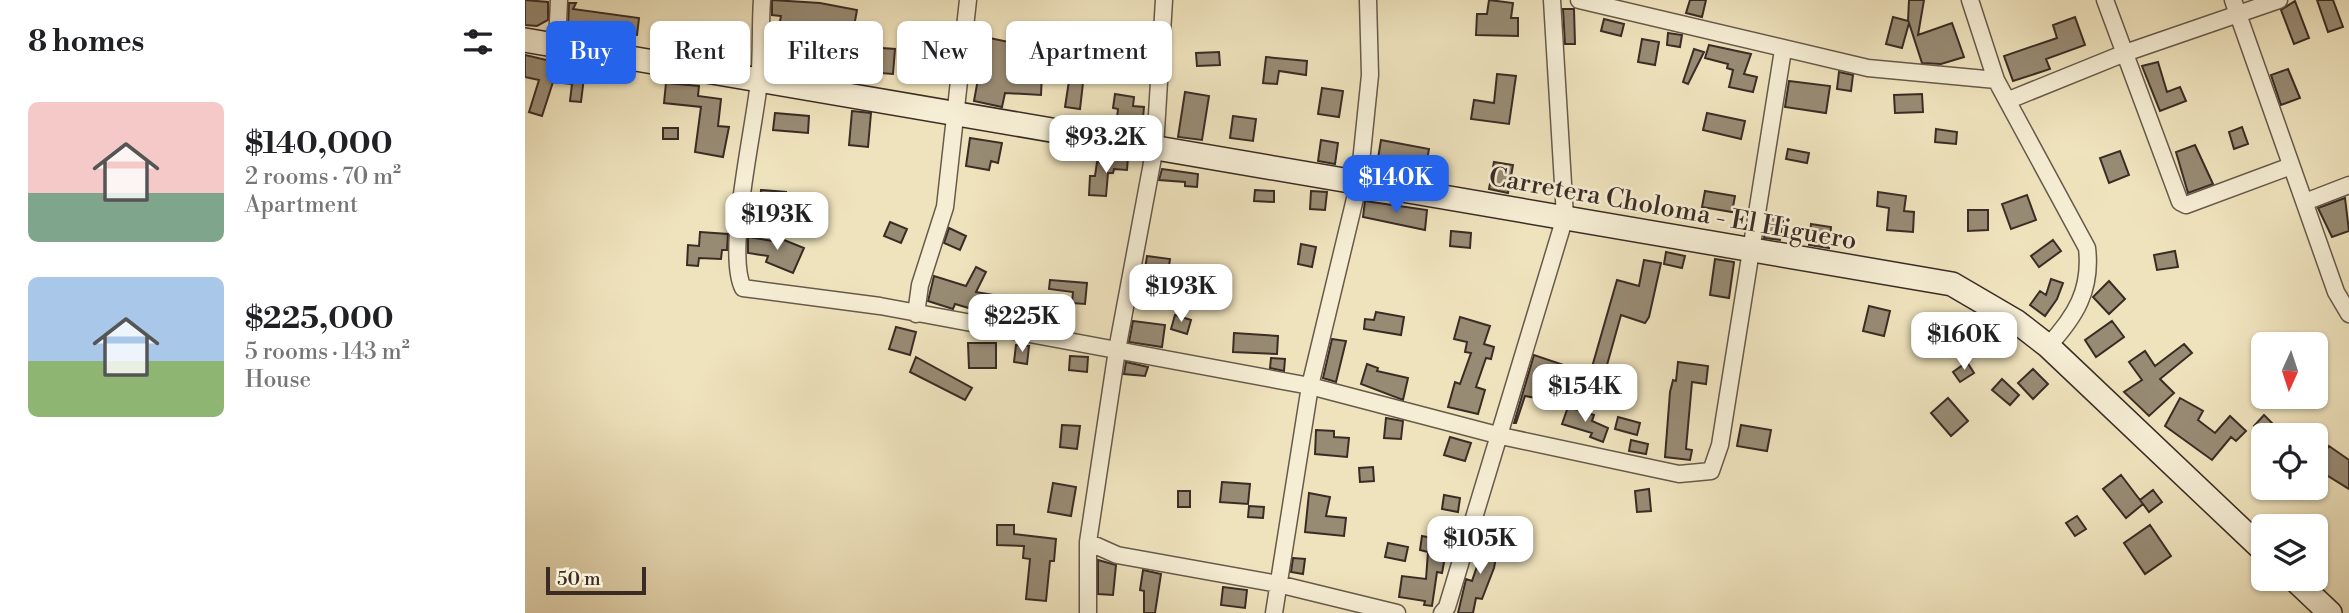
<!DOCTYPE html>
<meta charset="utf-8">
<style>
:root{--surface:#fff;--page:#f2f2f2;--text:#202124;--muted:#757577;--accent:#2563eb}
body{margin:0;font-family:"Libre Bodoni",serif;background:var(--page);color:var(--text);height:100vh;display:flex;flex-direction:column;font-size:26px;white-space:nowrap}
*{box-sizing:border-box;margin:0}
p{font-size:23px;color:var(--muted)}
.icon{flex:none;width:38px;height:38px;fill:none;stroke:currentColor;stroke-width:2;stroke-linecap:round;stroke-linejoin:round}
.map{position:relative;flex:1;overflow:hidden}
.drawer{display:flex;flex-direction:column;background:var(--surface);width:525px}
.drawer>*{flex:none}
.guide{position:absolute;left:21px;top:21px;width:665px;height:63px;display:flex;gap:14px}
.needle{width:46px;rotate:183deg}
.controls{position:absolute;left:1726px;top:332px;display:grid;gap:14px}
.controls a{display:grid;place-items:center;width:77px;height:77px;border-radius:10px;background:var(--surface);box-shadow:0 2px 5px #0004;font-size:35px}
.scale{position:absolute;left:21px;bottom:18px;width:100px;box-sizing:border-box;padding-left:7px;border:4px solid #3a2c25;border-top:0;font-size:19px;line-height:24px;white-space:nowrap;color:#3a2c25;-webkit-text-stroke:5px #f5edd4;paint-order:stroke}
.price{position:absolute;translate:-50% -60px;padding:0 16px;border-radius:14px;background:#fff;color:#222;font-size:23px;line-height:46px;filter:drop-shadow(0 2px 4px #0008)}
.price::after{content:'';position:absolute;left:50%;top:42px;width:21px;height:16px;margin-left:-10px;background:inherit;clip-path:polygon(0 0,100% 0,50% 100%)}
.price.active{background:var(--accent);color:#fff}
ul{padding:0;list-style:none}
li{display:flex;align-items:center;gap:21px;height:175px;padding:0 28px}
li span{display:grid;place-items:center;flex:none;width:196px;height:140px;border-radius:10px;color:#555}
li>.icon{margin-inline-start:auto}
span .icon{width:84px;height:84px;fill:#fffc;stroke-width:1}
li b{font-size:30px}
h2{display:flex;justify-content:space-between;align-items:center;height:84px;padding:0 28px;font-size:30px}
.tag{padding:0 24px;border-radius:10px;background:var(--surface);box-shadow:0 2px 5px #0004;font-size:24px;line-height:63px}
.tag.active{background:var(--accent);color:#fff}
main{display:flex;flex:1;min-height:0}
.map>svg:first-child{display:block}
</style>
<main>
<section class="drawer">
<h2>8 homes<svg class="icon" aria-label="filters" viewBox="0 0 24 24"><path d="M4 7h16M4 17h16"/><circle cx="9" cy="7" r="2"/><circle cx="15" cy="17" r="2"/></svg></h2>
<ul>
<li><span style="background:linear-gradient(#f6c9c9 65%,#7fa58c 0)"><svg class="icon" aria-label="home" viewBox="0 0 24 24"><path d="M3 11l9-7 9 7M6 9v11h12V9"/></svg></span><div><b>$140,000</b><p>2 rooms · 70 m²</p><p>Apartment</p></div></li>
<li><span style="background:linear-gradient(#a9c7e8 60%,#8fb573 0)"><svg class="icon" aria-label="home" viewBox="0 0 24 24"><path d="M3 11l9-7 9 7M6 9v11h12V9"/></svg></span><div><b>$225,000</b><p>5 rooms · 143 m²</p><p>House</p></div></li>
</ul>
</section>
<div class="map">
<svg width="1824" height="613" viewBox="0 0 1824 613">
<rect width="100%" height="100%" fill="#efe3bd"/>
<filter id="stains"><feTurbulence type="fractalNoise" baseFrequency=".00286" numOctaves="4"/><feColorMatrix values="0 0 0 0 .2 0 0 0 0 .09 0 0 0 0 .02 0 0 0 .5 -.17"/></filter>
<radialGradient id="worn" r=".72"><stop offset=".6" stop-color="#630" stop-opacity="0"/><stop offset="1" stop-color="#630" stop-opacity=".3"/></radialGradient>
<path fill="#988b74" stroke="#3a2c25" stroke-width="2" d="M0 0 23 2V20L12 26 0 25Z
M247 0 295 3 332 10 328 32 332 33 330 46 370 49 368 74 341 72 340 77 246 61V40L251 41 256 16 247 15Z
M964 0 988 3 986 18H993V36L951 35 952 14H962Z
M1165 0H1181L1177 17 1161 13Z
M1384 0H1399L1393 35 1427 23 1439 57 1416 64 1397 63 1384 23 1377 48 1361 44 1368 17 1383 21Z
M1792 0H1808L1818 27 1803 32Z
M1770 1 1784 38 1769 44 1756 10Z
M44 3H51L48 9 114 18 112 35 81 32 80 37 69 35V31L43 29Z
M1038 9H1049L1050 44H1040Z
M1550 17 1560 45 1521 59 1525 69 1488 81 1479 56 1532 38 1528 25Z
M1079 19 1099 24 1096 36 1076 31Z
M508 30H519L516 95 480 93 477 107 449 101 453 79 447 78 455 36 507 47Z
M603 33 614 34 613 51H603Z
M1143 33 1157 35 1155 47 1142 45Z
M1117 39 1134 42 1130 65 1113 62Z
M1184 45 1226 54 1219 74 1232 77 1228 92 1204 87 1208 70 1202 68 1203 64 1180 58Z
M1169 49 1179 52 1163 84 1158 82Z
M694 52 695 65 672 66 671 53Z
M0 55 60 69 56 102 45 101 47 84 28 82 17 116 4 112 14 80 0 77Z
M741 57 782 61 781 75 754 71 752 84 738 83Z
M1633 62 1642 92 1655 87 1661 101 1635 111 1617 66Z
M1763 69 1775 98 1756 105 1746 75Z
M1314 72 1328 75 1326 91 1312 89Z
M972 74 991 76 984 124 946 119 949 100 969 103Z
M544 81 558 83 555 109 540 107Z
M1264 81 1305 86 1301 113 1260 107Z
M141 83 174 86 173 96 196 99 193 126 204 127 198 157 170 152 176 107 139 103Z
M797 88 818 91 814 117 793 114Z
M660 92 684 96 677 140 653 137Z
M590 94 609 97 608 106 619 107 618 118H613L607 130 591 127 593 109 588 108Z
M1397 94 1398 112 1370 113 1369 95Z
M327 111 346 113 343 147 324 145Z
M250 113 284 116 283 133 248 130Z
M1182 113 1220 121 1216 139 1178 130Z
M708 116 731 119 728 141 705 138Z
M1717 127 1723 144 1709 149 1704 132Z
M138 128H153V139H138Z
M1411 129 1432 132 1431 144 1410 142Z
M445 138 477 143 473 163 466 161 464 170 441 166Z
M796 140 813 143 810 164 793 161Z
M856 140 904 149 899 177 851 171Z
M1670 145 1688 184 1663 193 1651 152Z
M1263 149 1284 153 1282 163 1261 159Z
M1595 151 1604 175 1584 183 1575 158Z
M587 155 603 157 602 170 589 169 588 173H583L581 196 564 195 565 176H570L572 162 586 163Z
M969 162 988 165 983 193 964 189Z
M637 169 673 174 672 187 660 186V182L634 180Z
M236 190 261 192V203L252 202 251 215 234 214Z
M730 190 749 191V202L729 201Z
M786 191 802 192 800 210 785 209Z
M1180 191 1210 196 1207 212 1177 207Z
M1353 192 1381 196 1379 211 1389 212 1388 232 1362 230 1364 208 1352 206Z
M1502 195 1511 220 1486 229 1477 204Z
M1820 198 1824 231 1807 237 1793 208Z
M840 201 902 210 900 230 838 217Z
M1443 210H1463V230L1443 231Z
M1243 213 1259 216 1255 240 1239 238Z
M365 222 382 229 376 243 359 236Z
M1286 224 1306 227 1304 248 1284 245Z
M424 228 441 236 435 250 419 243Z
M926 231 946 233 945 248 925 246Z
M175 232 203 234 202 250H197L196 259 174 258 173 266 162 265 163 245 174 246Z
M249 236 279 248 268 273 241 262 243 256 223 253V237L248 241Z
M1528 240 1536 251 1514 267 1506 256Z
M776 244 791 247 787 267 773 264Z
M1650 251 1653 267 1632 270 1629 255Z
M1141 252 1160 256 1157 268 1139 264Z
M622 256 645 259 641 286 618 282Z
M1190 259 1209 262 1204 298 1185 295Z
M1119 260 1136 263 1124 317 1120 323 1096 315 1075 390 1035 377 1027 401 1000 396 991 423H989L1009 355 1065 374 1092 280 1114 286Z
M451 267 461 272 451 292 474 296 473 302 481 303 478 318 430 304 428 309 403 301 409 276 441 286Z
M1526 279 1538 283 1532 299 1520 316 1505 305 1515 291 1521 295Z
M525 280 562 283 560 304 547 303 548 292 524 289Z
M1584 281 1600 299 1584 314 1568 297Z
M1344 306 1365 311 1359 336 1338 331Z
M851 312 879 317 876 335 839 329 840 319 849 320Z
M650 315 666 320 662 334 646 329Z
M935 317 965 326 959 344 969 347 966 359 961 358 951 387 960 390 953 414 923 407 930 382 935 384 946 353 940 352 942 342 929 339Z
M608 321 640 325 637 347 604 342Z
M1587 321 1599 337 1571 357 1560 340Z
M371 327 391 332 385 355 364 349Z
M709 333 753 336 752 354 708 352Z
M807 339 821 341 811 382 798 378Z
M443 343H471V368H444Z
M1659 344 1667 353 1635 379 1649 393 1624 416 1599 392 1617 380 1604 362 1620 351 1630 366Z
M491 345 504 346 502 364 489 362Z
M545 356 563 357 562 372 544 370Z
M391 357 447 388 440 400 385 372Z
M746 358 760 359 759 371 745 368Z
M601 362 623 367 620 376 599 374Z
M1153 362 1183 366 1181 384 1167 382 1161 449 1167 450 1165 460 1140 457 1145 392 1148 380 1151 381Z
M1442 362 1449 373 1435 382 1428 372Z
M842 364 853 368 852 371 883 378 878 400 836 384Z
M1508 369 1523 384 1508 399 1493 383Z
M1477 379 1494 395 1485 405 1467 390Z
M1423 398 1443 421 1426 436 1406 413Z
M1655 398 1678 411 1673 420 1690 433 1705 416 1721 431 1711 441 1706 437 1687 460 1640 426Z
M1043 407 1069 415 1067 421 1083 428 1078 442 1065 437 1067 433 1037 424Z
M1739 415 1752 428 1745 436H1739L1729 426Z
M1093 417 1115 423 1112 435 1090 429Z
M861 418 878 421 876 439 859 438Z
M537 425 555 426 552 449 535 447Z
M1216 425 1246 430 1242 451 1212 446Z
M791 430 809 431V437L824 438 822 457 790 454Z
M925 437 946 443 940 461 919 455Z
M1106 440 1123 444 1121 454 1104 451Z
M1804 446 1824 460V489L1790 468Z
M848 467 849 481 835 482 834 468Z
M1596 475 1618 504 1601 518 1578 489Z
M697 482 725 484 723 504 695 502Z
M528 483 551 487 546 516 523 512Z
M1124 489 1126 511 1112 512 1110 491Z
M1628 490 1637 502 1624 512 1615 500Z
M653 491H665V507H653Z
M784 493 805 497 801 516 821 518 819 536 780 532Z
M919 495 935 498 933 512 917 509Z
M724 506 739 507 738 518 723 517Z
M1552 516 1561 529 1550 536 1541 523Z
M472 525H489V534L531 539 529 561H525L521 601 501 599 505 559 498 558 499 546 472 545Z
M1625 525 1646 556 1620 574 1599 543Z
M963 534 975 537 969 568 957 599 951 598 948 613H933L941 579 947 581Z
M897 536 923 541 917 573 912 572 907 606 899 605 900 601 874 597 877 576 901 579 903 552 895 550Z
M863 543 883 547 880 561 860 557Z
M768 558 780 559 778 574 766 572Z
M573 560 591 565 588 595 573 594Z
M618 570 636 574 630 613H619V591L615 590Z
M698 587 722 590 720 608 696 605Z"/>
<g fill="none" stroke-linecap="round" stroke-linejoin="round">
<defs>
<path id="street" d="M237 0C235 27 237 54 234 81 230 126 200 252 218 288L355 306 785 386 976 436 1154 474 1186 471 1195 445 1258 50
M1054 0 1343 68 1471 80
M1445 0 1471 80 1562 248C1567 290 1550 317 1523 346
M1580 0 1655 202 1661 205 1766 166
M1708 0 1811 292 1824 314
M32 45 34 0
M1484 100 1600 53 1754 0
M1780 202 1824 185
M391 314 395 285 420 207 443 0
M563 542 592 555 753 584 872 613
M563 613V542L592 350 630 147 639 0
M749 613 785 386 834 182 845 75 843 0
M917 613 922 607 1040 217 1027 0"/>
<path id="secondary" d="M0 40 1427 284 1492 322 1523 346 1738 550
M1769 579 1805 613"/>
</defs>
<use href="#street" stroke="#675a4b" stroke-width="19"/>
<use href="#secondary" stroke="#3a2c25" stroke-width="26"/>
<use href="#street" stroke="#f5edd4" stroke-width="16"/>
<use href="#secondary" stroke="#f5edd4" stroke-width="23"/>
</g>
<g text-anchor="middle" stroke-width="5" stroke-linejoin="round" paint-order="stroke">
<g font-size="26" fill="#3a2c25" stroke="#f5edd4">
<text transform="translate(1148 208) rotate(10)" y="9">Carretera Choloma - El Higuero</text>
</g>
</g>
<rect width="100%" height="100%" filter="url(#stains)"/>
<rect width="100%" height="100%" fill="url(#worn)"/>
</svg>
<div class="controls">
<a><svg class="needle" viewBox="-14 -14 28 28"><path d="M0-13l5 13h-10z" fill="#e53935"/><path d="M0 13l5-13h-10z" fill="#757577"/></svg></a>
<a><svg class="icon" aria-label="locate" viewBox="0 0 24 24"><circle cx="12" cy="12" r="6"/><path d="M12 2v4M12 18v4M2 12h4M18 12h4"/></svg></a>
<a><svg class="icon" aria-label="layers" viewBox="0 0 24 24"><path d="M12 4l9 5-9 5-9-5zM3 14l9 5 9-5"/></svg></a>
</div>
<div class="scale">50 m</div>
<b class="price" style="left:581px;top:175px">$93.2K</b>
<b class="price active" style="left:871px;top:215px">$140K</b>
<b class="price" style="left:252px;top:252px">$193K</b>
<b class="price" style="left:656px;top:324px">$193K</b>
<b class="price" style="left:497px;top:354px">$225K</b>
<b class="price" style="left:1439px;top:372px">$160K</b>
<b class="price" style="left:1060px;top:424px">$154K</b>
<b class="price" style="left:955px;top:576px">$105K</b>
<div class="guide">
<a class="tag active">Buy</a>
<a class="tag">Rent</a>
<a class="tag">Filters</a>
<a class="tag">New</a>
<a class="tag">Apartment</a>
</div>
</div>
</main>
